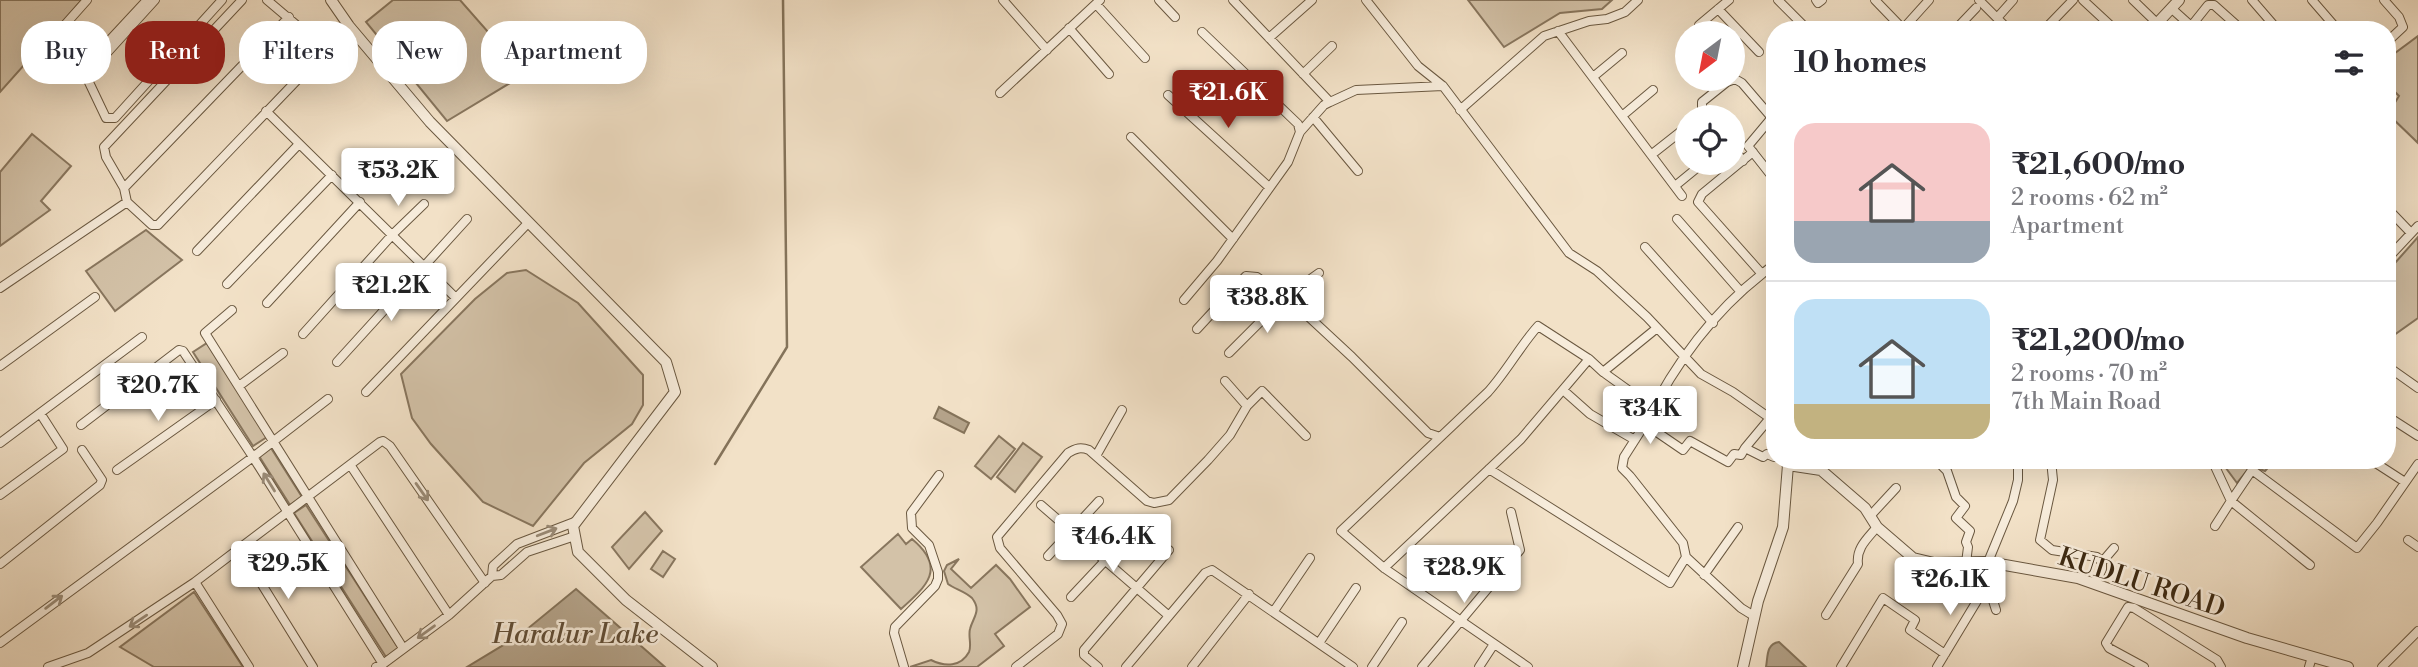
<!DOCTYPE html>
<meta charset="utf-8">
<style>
:root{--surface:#fff;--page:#f2f2f3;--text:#2b2b33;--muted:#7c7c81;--line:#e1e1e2;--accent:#8f2418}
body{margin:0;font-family:"Libre Bodoni",serif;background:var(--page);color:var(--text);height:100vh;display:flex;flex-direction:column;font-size:26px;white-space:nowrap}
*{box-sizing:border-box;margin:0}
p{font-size:23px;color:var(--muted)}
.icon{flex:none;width:38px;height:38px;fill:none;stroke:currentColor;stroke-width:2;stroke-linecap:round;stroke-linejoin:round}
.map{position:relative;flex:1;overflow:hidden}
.sheet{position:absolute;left:1766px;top:21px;width:630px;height:448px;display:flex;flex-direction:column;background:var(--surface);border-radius:28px;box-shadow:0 7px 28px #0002}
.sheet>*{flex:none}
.hud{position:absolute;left:21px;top:21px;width:665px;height:63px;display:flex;gap:14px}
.needle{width:46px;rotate:212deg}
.fabs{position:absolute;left:1675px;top:21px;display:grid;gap:14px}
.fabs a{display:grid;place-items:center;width:70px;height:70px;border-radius:50%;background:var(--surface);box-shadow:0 7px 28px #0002;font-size:35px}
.price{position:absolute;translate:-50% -60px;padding:0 16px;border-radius:7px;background:#fff;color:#222;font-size:23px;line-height:46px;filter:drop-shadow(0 2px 4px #0008)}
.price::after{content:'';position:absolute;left:50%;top:42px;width:21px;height:16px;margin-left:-10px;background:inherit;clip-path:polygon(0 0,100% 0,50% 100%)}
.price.active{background:var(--accent);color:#fff}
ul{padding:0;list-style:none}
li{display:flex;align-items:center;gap:21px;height:175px;padding:0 28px}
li+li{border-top:2px solid var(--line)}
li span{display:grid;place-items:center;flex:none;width:196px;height:140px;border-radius:21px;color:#555}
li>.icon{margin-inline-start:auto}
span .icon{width:84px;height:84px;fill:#fffc;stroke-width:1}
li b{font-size:30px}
h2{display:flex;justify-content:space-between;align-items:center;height:84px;padding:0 28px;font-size:30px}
.tag{padding:0 24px;border-radius:28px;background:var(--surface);box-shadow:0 7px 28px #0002;font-size:24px;line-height:63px}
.tag.active{background:var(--accent);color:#fff}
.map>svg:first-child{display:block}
</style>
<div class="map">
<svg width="2418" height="667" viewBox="0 0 2418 667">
<rect width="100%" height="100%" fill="#f2e1c7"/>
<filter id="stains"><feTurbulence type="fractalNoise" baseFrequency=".00286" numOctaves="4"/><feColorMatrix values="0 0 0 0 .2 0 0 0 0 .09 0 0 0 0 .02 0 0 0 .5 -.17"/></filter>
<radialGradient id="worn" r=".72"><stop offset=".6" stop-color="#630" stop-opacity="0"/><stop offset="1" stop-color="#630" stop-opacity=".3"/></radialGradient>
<path fill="#d3c2a8" stroke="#88765e" stroke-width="2" d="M0 0H82L0 92Z
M393 0H460L525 74 447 121 366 22Z
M1468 0H1612L1602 9 1560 13 1504 47Z
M2418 36V143L2388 114 2399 96 2387 84V59Z
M32 134 71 166 41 201 50 210 0 246V172Z
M146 230 182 260 115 311 86 271Z
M2418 237V318L2387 340V272Z
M526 270 578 303 643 375V405L632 424 584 463 533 526 483 502 431 444 412 418 401 374 475 299 507 273Z
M207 343 267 437 253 446 193 352Z
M999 436 1015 449 991 479 975 466Z
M1023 443 1042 457 1015 492 997 477Z
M271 448 302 497 290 505 259 456Z
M2220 460H2275L2265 471 2251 466 2237 483Z
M306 505 399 649 386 657 294 513Z
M645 512 662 531 629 569 612 547Z
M898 534 906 544 912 539C947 568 927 586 901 609L861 567Z
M663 551 675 559 663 577 651 569Z
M959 559 951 569 971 588 996 565 1010 579 1030 607 995 634 1004 646 977 667H910L931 660C945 667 961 667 969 652 972 645 968 636 970 629 973 617 982 611 972 598 966 592 955 589 948 584L944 571 947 565Z
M194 592 243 667H154L120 647Z"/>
<path fill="#b4a38a" stroke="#84735a" stroke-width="2" d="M939 407 969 423 964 433 934 418Z
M576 589 665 667H467L520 635Z
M1779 642 1806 667H1766C1768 656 1766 644 1779 642Z"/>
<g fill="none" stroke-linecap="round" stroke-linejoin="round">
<path stroke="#84735a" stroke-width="2.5" d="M715 464 787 347 783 0"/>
<defs>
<path id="minor" d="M87 0 63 27V32L82 70 147 0
M155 0 86 76 106 118H115L222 0
M242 0 104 147 106 157 124 188 127 202 152 225H158L349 26
M267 0 326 50
M1003 0 1047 50
M1159 0 1175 17
M1233 0 1330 102 1356 90 1443 86
M1366 0 1418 66 1443 86 1569 253 1597 271 1647 317 1701 374 1733 392 1774 421
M1778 0 1808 30
M1816 0 1818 3 1822 0
M1875 0 1904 30
M1979 0 2009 30
M2083 0 2111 26V30
M2133 0 2164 30
M2252 0 2278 30
M2312 0 2338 30
M2384 0 2399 17 2403 27 2387 42
M1096 4 1145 58
M2171 8 2191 26
M1718 9 1759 52
M1997 18 2013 0
M1699 25 1729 0
M1069 28 1109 74
M1902 30 1929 0
M1955 30 1976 8
M2044 30 2073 0
M2188 30 2208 5H2214L2242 30
M1558 31 1682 196
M1202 32 1298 124 1300 132
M1269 38 1312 0
M1303 74 1332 46
M1593 77 1622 53
M1000 93 1100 0
M1168 95 1269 187
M1460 110 1544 36 1589 21 1607 19 1625 12 1638 0
M266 111 456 298
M1774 115 1748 146 1774 179
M1622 116 1653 90
M1313 117 1358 171
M1709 117 1702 107V102L1727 82 1735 79 1742 83 1772 118
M1131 137 1233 239
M1732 147 1743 161
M1651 155 1684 129
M1675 186 1703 163
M124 188 289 17
M2387 208 2411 233
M1677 219 1741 292
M1645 247 1713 323
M197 251 299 144
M2387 259 2418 226
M1762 274 1772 266
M227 284 332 175
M0 288 127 202
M1184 300 1217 261 1288 162 1300 132 1324 105 1330 102
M267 303 360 202
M232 310 205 333 403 648
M1197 329 1246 276 1257 277 1296 305 1352 357 1428 433 1440 437
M303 334 393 234 424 204
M1229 353 1285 297 1319 273
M1589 359 1603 372 1657 328
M337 362 467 219
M0 366 95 297
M2387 366 2418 388
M1603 372 1642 400
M1225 381 1247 406
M239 386 283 353
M1563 390 1590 414 1635 440
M366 392 528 223
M2387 416 2418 436
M1645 424C1673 367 1711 314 1762 274L1698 202 1702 194 1753 152
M81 425 179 350 183 351 253 457 383 664
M0 443 142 337
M1745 448 1770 418
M1096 456 1122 410
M1936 460 1947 471 1956 497 1965 506 1956 518 1970 531 1966 542 1968 547 1966 563
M2051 460 2053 480 2040 540 2052 550 2097 557 2102 562V569L2095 584
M2212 460 2231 501 2215 526
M2371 460 2405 482
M351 466 449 615
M1489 469 1670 583 1686 557 1741 608 1754 616
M117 470 216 400
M0 495 63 449 40 413
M1041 505 1169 616
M1871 515 1896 488
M2408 540 2418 547
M240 549 313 667
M1048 556 1099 501
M1686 557 1683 543 1630 476 1622 468 1624 457 1645 424 1683 450 1690 441 1728 462 1734 454 1741 455 1745 448 1763 457 1767 454 1774 457
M2102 562 2114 548
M0 564 100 485 102 480 82 450
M2310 565 2231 501 2252 470 2357 548 2377 523 2418 464
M1384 568 1521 439 1589 359 1538 326C1520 346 1507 371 1488 392L1341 531 1384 568 1528 667
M1704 575 1738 527
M492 576 493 566 517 544 577 521
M1916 580 1929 562
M1071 597 1133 531
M1996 610 1989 588 1988 562 2013 501 2018 480V460
M1274 611 1310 558
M1826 615 1858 564C1856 548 1867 539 1877 527
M0 643 253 457 328 399
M1319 643 1356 588
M48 667 88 653 195 582
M249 667 195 582 380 442 383 441 390 446 485 583
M376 667 383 664 449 615 492 576 501 575 527 552 575 536
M904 667 894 633 895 627 935 586 938 579V572L929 545 912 528 911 513 939 475
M1016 667 1058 634 1062 624 1057 615 1000 548 997 537 1068 453C1076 448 1081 447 1089 450L1147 501 1154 503 1169 500 1208 460 1230 435 1247 406 1262 391 1306 436
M1098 667 1084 655V650L1169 550
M1126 667 1205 573 1212 570 1353 667
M1192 667 1249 594
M1372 667 1402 622
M1422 667 1520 550 1511 512
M1479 667 1494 644
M1841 667 1883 598 1915 620 1910 630 1945 654
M1937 667 1989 581
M2144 667 2109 648 2106 643 2128 607 2134 608 2217 660 2221 667
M2309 667 2312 657
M2382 667 2418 631"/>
<path id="tertiary" d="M331 0 349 26 430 122 666 362 675 392 573 526 578 552 626 600 712 667
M2151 30 2179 0
M1788 465 1821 470 1865 508 1877 527 1913 558 1934 563 1988 562 2078 578 2247 638 2348 667
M1743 667 1758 601 1783 527 1788 465 1785 461"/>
</defs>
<use href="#minor" stroke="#6a5840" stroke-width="10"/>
<use href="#tertiary" stroke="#6a5840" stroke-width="12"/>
<use href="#minor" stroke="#f7ecdb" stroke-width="8"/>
<use href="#tertiary" stroke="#f7ecdb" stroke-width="10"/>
</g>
<defs><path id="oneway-shaft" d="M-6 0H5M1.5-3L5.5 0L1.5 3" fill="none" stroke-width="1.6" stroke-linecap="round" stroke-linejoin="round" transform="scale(1.75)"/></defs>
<g stroke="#9a8b77">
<use href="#oneway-shaft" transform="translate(269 482) rotate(-122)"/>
<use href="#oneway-shaft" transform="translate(422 492) rotate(55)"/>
<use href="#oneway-shaft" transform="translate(547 532) rotate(-21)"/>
<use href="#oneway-shaft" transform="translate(54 602) rotate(-37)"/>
<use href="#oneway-shaft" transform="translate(138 621) rotate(146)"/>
<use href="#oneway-shaft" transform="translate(426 632) rotate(144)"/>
</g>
<g text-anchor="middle" stroke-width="5" stroke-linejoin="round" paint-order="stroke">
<g font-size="26" fill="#3d2a13" stroke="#f7ecdb">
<text transform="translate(2142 582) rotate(18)" y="9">KUDLU ROAD</text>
</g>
<g font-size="28" font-style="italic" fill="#614e37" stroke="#f7ecdb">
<text x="575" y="643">Haralur Lake</text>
</g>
</g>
<rect width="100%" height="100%" filter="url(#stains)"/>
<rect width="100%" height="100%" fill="url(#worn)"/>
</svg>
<div class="fabs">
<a><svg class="needle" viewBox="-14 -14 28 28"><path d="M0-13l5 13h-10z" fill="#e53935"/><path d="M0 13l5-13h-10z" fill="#7c7c81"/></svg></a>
<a><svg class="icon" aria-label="locate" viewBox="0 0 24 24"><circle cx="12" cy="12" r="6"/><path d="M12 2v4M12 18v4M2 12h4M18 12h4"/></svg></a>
</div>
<b class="price active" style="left:1228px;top:130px">₹21.6K</b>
<b class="price" style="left:398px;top:208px">₹53.2K</b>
<b class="price" style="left:391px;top:323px">₹21.2K</b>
<b class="price" style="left:1267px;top:335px">₹38.8K</b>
<b class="price" style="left:158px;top:423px">₹20.7K</b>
<b class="price" style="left:1650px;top:446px">₹34K</b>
<b class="price" style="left:1113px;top:574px">₹46.4K</b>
<b class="price" style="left:288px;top:601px">₹29.5K</b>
<b class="price" style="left:1464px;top:605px">₹28.9K</b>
<b class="price" style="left:1950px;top:617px">₹26.1K</b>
<div class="hud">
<a class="tag">Buy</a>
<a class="tag active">Rent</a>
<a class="tag">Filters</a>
<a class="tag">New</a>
<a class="tag">Apartment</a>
</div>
<section class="sheet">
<h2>10 homes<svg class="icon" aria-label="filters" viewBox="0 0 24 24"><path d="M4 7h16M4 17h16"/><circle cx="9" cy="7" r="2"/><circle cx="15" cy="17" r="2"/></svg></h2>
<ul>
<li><span style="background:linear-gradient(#f6c9c9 70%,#9aa5b1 0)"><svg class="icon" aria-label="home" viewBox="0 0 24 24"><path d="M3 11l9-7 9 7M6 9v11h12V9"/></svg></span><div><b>₹21,600/mo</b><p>2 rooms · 62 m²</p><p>Apartment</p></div></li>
<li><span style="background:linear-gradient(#bfe0f5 75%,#c2b280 0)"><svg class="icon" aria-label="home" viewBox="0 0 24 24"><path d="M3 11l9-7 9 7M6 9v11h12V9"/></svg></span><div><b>₹21,200/mo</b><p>2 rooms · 70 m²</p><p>7th Main Road</p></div></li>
</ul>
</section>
</div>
